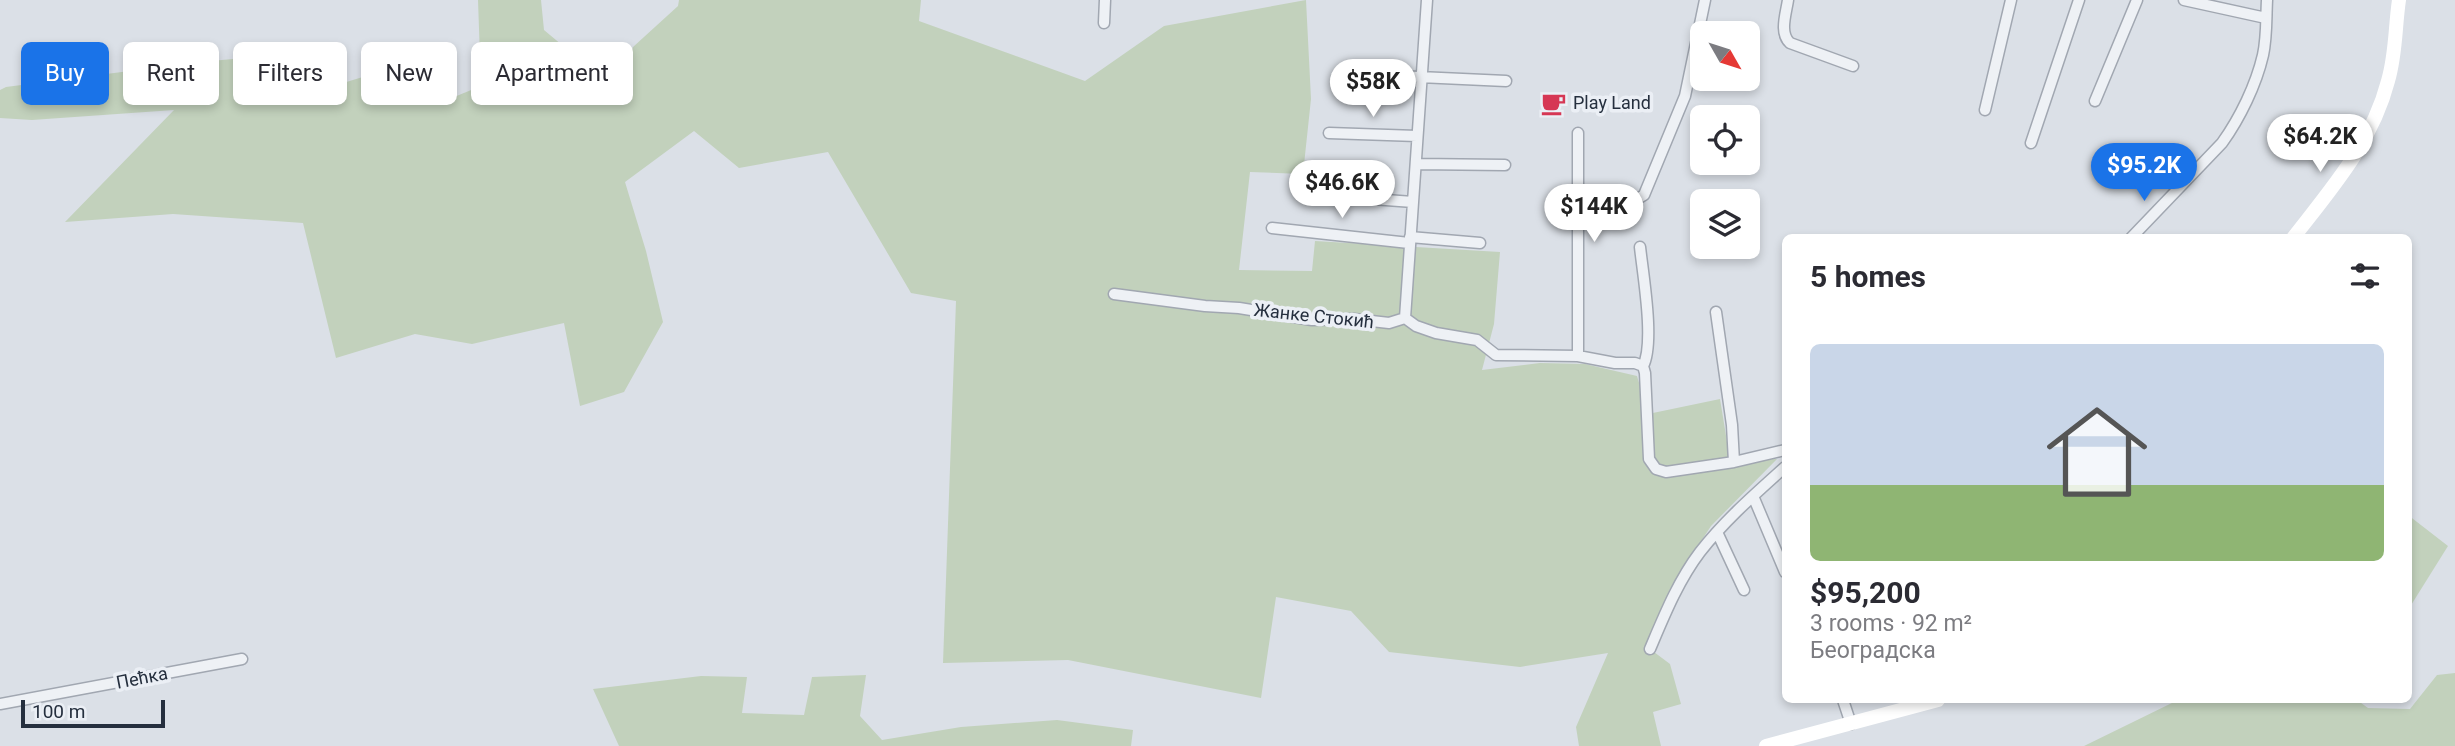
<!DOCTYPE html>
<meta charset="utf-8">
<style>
:root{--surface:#fff;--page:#f2f2f3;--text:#2b2b33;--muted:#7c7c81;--accent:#1a73e8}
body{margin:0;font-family:Roboto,sans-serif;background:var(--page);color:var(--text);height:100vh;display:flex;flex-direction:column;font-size:26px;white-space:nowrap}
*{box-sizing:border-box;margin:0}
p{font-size:23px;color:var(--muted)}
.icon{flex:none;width:38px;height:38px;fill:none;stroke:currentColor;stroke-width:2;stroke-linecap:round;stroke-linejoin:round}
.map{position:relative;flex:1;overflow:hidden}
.panel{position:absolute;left:1782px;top:234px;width:630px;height:469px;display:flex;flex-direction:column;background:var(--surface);border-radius:10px;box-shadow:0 4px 10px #0003}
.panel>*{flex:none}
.top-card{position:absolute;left:21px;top:42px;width:665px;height:63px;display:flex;gap:14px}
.needle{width:46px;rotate:129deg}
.buttons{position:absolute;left:1690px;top:21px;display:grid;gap:14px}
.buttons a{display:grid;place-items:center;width:70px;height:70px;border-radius:10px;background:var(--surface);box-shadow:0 4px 10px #0003;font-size:35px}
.scale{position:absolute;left:21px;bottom:18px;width:144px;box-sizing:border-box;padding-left:7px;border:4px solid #252f3e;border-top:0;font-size:19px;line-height:24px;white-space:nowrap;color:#252f3e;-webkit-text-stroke:5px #ebeff5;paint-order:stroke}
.price{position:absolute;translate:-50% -60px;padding:0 16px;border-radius:24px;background:#fff;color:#222;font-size:23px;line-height:46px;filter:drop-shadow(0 2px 4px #0008)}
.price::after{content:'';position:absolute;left:50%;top:42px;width:21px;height:16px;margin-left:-10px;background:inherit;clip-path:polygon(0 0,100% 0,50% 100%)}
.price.active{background:var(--accent);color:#fff}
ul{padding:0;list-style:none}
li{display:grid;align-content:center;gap:14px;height:371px;padding:0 28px}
li span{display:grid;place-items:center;height:217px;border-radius:10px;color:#555}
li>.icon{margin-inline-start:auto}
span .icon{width:126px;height:126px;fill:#fffc;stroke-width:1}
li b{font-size:30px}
h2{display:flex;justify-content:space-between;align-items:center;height:84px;padding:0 28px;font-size:30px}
.chip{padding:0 24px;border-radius:10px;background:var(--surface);box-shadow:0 4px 10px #0003;font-size:24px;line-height:63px}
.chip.active{background:var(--accent);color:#fff}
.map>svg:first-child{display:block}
</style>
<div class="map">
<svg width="2455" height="746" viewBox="0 0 2455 746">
<rect width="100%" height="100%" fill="#dbe0e7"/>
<path fill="#c2d1bc" d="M478 0H541L544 30 562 45 567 101 613 99 633 47 678 6 679 0H921L919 21 1085 81 1164 26 1306 0 1311 99 1303 174 1250 172 1239 270 1312 271 1315 241 1500 252 1494 324 1482 370 1540 363 1585 364 1637 376 1648 414 1720 399 1730 460 1777 459 1711 526 1670 589 1646 646 1670 664 1681 704 1653 712 1661 746H1579L1576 727 1608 653 1520 667 1389 652 1351 611 1276 597 1261 698 1068 660 943 663 956 301 911 293 828 152 739 168 694 131 625 182 646 251 663 322 624 392 580 406 564 323 472 344 415 334 336 358 303 223 173 214 65 222 174 110 32 120 0 118V90L6 87 199 62 269 56 302 72 340 84 382 71 433 42 437 104 481 86Z
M2408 515 2448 546 2408 610Z
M2455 673V746H2084L2178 700H2357L2368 708 2410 709 2437 675Z
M866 675 860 716 882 740 961 727 1057 720 1133 730 1131 746H619L593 689 701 676 747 677 742 713 804 715 812 677Z"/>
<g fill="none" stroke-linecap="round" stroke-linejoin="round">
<defs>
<path id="street" d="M1788 0C1786 14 1779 33 1790 43L1853 66
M2184 0 2266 18
M1104 23 1105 0
M1354 74 1506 81
M2095 101 2137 0
M1985 110 2011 0
M1329 133 1417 136
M1578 133V356
M2031 143 2079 0
M1416 164 1505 165
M1332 196 1413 202
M1579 196 1634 201 1644 195 1685 96 1705 0
M1272 228 1409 243
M1410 237 1480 243
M2131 238 2222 143C2240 118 2256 85 2263 55 2267 37 2266 18 2267 0
M1640 247C1643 275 1655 343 1643 366
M1114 294 1205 306 1239 308 1312 320 1354 319 1389 323 1405 318 1416 326 1436 333 1477 340 1496 355 1578 356 1615 363H1635L1643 366
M1716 312 1732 425 1734 462
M1405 318 1427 0
M1643 366 1645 373 1649 459 1656 469 1666 472 1734 462 1785 450
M1753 496 1785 572
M1717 532 1744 590
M1650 649C1664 616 1678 581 1700 552 1725 520 1755 494 1785 467
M1843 700 1851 724
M0 704 242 659"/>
</defs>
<use href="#street" stroke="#a1a7b1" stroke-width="13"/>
<use href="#street" stroke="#eef1f5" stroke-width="10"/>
<path stroke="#fff" stroke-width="14" d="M2293 238C2331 189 2372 143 2388 81 2396 54 2395 27 2399 0
M1766 746 1938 700"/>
</g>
<defs>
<symbol id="cafe-bare" viewBox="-9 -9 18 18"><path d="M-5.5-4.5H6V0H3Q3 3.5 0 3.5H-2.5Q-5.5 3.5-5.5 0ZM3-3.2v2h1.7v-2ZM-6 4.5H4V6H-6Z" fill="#d63754" stroke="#ebeff5" stroke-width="2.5" paint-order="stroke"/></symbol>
</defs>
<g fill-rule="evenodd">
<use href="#cafe-bare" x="1536" y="86" width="35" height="35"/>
</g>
<g text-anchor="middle" stroke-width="7" stroke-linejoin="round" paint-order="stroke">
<g font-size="18" fill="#252f3e" stroke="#ebeff5" text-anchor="start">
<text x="1573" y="109">Play Land</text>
</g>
<g font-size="18" fill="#252f3e" stroke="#ebeff5">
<text transform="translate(1314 316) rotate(6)" y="6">Жанке Стокић</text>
<text transform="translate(142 678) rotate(-11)" y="6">Пећка</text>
</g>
</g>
</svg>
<div class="buttons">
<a><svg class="needle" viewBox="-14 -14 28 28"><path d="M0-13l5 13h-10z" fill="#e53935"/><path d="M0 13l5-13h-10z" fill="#7c7c81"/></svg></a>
<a><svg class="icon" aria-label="locate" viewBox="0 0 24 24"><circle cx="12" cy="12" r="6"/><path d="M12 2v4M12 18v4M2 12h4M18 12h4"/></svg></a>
<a><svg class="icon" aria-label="layers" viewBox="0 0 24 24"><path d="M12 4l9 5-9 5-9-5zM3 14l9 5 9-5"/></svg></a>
</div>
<div class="scale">100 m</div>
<b class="price" style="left:1373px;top:119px">$58K</b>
<b class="price" style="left:2320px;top:174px">$64.2K</b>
<b class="price active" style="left:2144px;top:203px">$95.2K</b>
<b class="price" style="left:1342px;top:220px">$46.6K</b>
<b class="price" style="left:1594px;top:244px">$144K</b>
<div class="top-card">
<a class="chip active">Buy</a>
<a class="chip">Rent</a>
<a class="chip">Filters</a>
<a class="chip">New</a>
<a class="chip">Apartment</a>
</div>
<section class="panel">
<h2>5 homes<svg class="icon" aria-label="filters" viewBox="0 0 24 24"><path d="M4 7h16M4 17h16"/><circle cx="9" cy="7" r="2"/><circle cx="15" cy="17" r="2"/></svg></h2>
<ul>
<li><span style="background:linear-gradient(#c9d6e8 65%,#8fb573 0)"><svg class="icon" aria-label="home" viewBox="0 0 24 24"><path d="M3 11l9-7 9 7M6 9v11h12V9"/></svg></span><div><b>$95,200</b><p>3 rooms · 92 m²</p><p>Београдска</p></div></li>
</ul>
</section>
</div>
